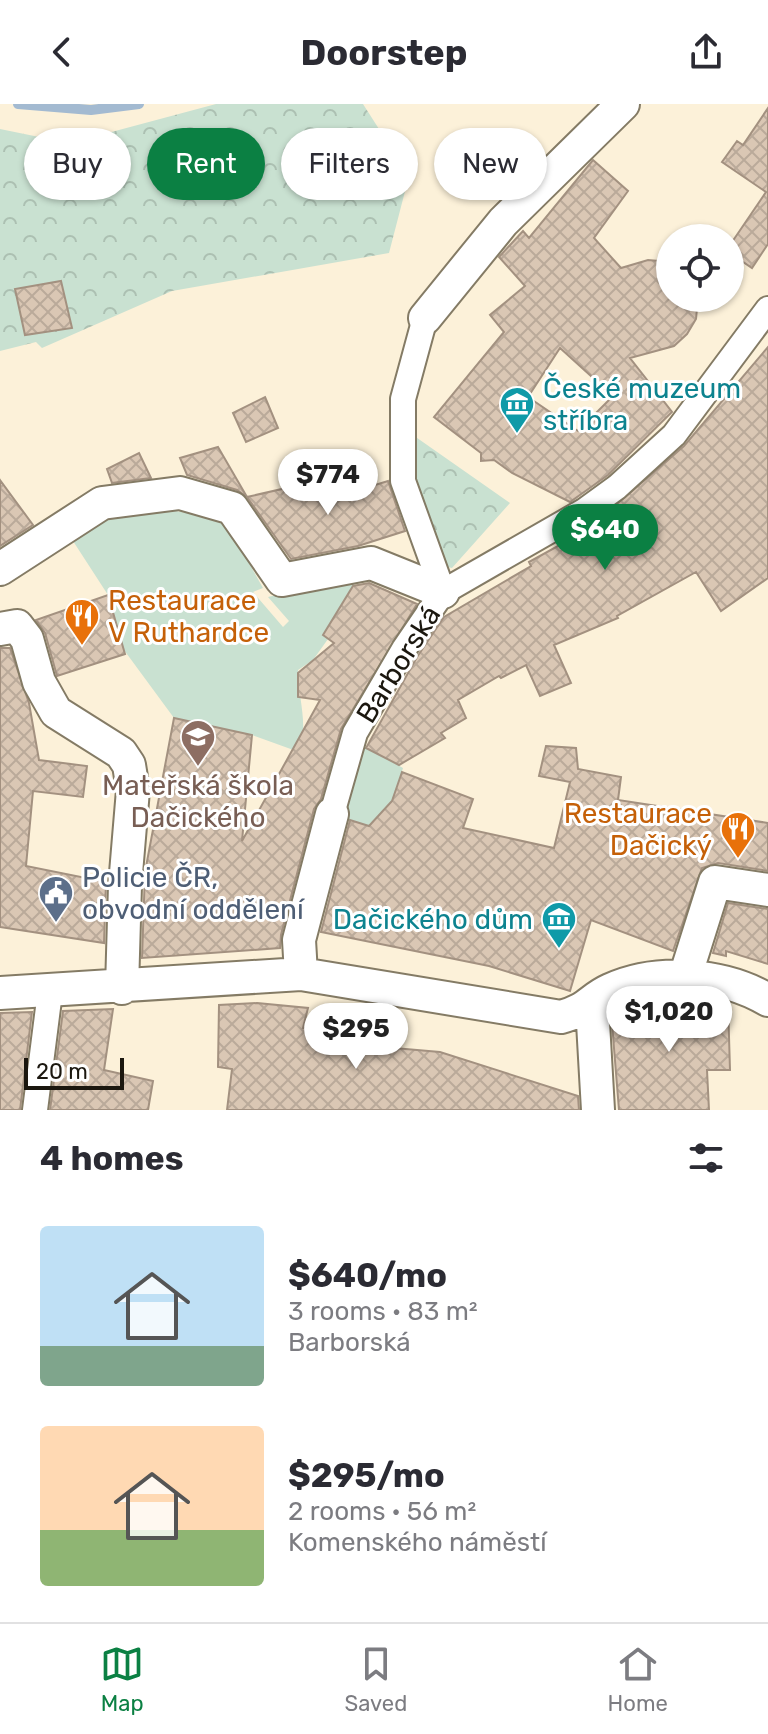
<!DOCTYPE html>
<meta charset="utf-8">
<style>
:root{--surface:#fff;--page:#f2f2f3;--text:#2b2b33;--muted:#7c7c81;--line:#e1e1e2;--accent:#0b8043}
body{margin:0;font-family:Rubik,sans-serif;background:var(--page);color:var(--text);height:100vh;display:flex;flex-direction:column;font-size:30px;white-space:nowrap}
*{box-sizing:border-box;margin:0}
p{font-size:26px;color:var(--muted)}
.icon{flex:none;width:44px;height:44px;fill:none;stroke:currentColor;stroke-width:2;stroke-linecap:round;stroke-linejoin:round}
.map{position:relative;height:1006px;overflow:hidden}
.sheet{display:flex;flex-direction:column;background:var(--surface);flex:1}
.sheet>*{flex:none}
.guide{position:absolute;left:24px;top:24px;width:720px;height:72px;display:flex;gap:16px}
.fabs{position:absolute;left:656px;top:120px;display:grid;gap:16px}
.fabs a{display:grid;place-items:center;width:88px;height:88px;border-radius:50%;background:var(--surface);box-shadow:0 2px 6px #0004;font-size:40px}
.scale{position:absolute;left:24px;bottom:20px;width:100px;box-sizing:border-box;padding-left:8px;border:4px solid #1b170f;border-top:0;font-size:22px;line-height:28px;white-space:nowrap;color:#1b170f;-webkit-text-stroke:6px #fff;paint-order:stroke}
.price{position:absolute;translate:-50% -68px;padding:0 18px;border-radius:28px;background:#fff;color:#222;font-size:26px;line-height:52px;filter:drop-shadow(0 2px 4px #0008)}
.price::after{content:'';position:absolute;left:50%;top:48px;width:24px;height:18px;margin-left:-12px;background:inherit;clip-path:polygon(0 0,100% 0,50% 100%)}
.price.active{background:var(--accent);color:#fff}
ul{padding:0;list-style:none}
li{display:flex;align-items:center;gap:24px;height:200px;padding:0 40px}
li span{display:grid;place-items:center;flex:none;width:224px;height:160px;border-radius:8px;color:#555}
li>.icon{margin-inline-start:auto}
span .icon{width:96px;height:96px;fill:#fffc;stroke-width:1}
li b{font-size:34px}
h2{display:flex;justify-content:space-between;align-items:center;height:96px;padding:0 40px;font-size:34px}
.chip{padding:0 28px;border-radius:36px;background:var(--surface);box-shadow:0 2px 6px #0004;font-size:28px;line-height:72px}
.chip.active{background:var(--accent);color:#fff}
header{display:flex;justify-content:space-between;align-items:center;height:104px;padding:0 40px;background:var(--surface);font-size:36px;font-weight:700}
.dock{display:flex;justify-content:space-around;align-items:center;height:112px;border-top:2px solid var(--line);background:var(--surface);font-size:22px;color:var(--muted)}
.dock a{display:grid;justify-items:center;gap:4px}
.dock .active{color:var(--accent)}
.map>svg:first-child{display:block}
</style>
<header><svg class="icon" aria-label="back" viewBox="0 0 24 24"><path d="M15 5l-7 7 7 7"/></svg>Doorstep<svg class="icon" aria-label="share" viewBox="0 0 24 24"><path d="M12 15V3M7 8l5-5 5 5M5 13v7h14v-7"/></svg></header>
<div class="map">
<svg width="768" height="1006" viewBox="0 0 768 1006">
<defs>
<pattern id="park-crowns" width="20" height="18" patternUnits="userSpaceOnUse" patternTransform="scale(2)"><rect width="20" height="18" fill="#c9e1d1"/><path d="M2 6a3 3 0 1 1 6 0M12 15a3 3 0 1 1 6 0" fill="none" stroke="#acc0b2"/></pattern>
<pattern id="building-cross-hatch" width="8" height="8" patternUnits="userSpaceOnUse" patternTransform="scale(2)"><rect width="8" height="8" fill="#dac7b4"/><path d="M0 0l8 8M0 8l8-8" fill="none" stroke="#baaa9a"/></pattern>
</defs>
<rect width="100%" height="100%" fill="#fcf1d9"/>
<path fill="#c9e1d1" d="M176 407 225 416 263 484 253 488 283 523 289 517 268 493 353 472 357 475 323 531 328 535 313 556 298 566C298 595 309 620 299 648L252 631 174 614 124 546 108 491 73 437 107 412Z
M365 643 403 664 384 726 372 718 369 722 341 713Z"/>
<path fill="url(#park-crowns)" d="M216 0H363L409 72 389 149 172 187 42 244 36 238 0 247V25L44 34 104 30Z
M410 329 510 399 452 464 439 461 410 379Z"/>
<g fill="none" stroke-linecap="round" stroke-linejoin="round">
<path stroke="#a3bad1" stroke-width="10" d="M18 0 91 6 139 0"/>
</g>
<path fill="url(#building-cross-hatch)" stroke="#a39180" stroke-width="2" fill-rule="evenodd" d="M768 4V140L752 164 730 149V141L766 88 722 58 737 37 743 41Z
M593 56 628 87 594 134 621 164 648 156 670 158V194H698L696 215 687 230 674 242 630 254 672 308 608 371 570 398 512 369 494 356 481 357V349L434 313 504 228 490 211 525 182 499 153 523 127 529 134ZM560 244 613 292 578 327 528 293Z
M61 177 72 224 25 231 15 185Z
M768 243V474L721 507 696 468 617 512 618 514 554 541 571 579 540 592 526 561 501 574 499 572 458 596 466 614 441 629 445 634 399 661 366 644 417 553 444 513 531 462 529 458 607 415 602 413 684 342Z
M265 293 278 324 246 338 233 309Z
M218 343 247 393 237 386 187 371 180 354Z
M139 349 151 374 112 379 107 365Z
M330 374 336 393 388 377 405 427 358 442 291 455 247 393Z
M0 376 33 421 0 442Z
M369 479 417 500 341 625 321 695 314 705 281 831 280 844 142 854 145 768 174 614 252 631 242 737 320 596 298 593V569L334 539 323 531 353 482Z
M108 491 125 550 57 572 45 529 36 516Z
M0 544H10L29 599 39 656 87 662 83 693 33 687 26 762 106 778 104 839 0 823Z
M546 642 576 644 578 665 621 673 618 696 768 719V767L718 759 702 764 673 847 591 816 570 887 489 862 321 828 350 716 369 722 392 697 402 668 473 695 463 724 554 744 570 678 539 672Z
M728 799 768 805V860L726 847V852L713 849Z
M257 899 308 904 303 924 394 944 440 948 578 992 579 1006H227L232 965 218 963 219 901Z
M728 899 730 966H707L709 1006H619L611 907 621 902Z
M113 905 104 966 153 977 148 1006H50L63 907Z
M32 908 20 1006H0V909Z"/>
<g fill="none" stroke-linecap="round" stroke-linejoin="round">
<defs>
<path id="pedestrian" d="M425 214 403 295V377L443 488
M332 710 355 629 404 545 443 488 584 407 617 383 674 331 768 205
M35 1006 50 888"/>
<path id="minor" d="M425 214 503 118 623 0
M0 465 102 399 180 389 232 404 282 476 371 459 443 488
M0 525 17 522 27 535 39 578 56 608 121 649 129 661 133 686 125 781 122 884
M301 870 299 836 332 710
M685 873 715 778 768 786
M0 889 301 870 561 913C588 906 590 895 610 886 658 864 724 870 768 896
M592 901 598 1006"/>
</defs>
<use href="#pedestrian" stroke="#847b65" stroke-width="28"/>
<use href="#minor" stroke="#847b65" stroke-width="36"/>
<use href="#pedestrian" stroke="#fff" stroke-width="24"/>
<use href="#minor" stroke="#fff" stroke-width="32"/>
</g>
<defs>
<symbol id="museum-pin" viewBox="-11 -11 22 30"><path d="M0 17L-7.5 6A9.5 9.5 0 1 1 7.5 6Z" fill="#0f9aa8" stroke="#fff"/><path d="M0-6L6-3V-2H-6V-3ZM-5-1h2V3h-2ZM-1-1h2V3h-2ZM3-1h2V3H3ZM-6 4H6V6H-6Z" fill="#fff"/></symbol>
<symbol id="restaurant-pin" viewBox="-11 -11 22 30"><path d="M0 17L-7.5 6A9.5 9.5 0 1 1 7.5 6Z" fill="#e8710a" stroke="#fff"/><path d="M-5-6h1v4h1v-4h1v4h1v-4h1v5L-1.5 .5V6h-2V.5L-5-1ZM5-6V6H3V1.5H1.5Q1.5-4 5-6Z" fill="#fff"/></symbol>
<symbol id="school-pin" viewBox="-11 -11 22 30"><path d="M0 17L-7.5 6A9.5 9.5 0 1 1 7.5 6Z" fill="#8d6e63" stroke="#fff"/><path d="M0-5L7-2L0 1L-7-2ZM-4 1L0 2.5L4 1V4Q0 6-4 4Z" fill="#fff"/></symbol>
<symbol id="civic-pin" viewBox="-11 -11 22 30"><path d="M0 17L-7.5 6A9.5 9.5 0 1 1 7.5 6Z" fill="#5c6f8a" stroke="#fff"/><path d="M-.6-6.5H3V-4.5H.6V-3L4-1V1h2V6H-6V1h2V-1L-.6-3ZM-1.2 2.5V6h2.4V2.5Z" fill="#fff"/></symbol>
</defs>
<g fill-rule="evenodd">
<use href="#museum-pin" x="497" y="280" width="40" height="54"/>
<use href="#restaurant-pin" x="62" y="492" width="40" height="54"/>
<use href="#school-pin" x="178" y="613" width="40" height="54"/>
<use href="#restaurant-pin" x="718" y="705" width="40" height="54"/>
<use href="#civic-pin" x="36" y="769" width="40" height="54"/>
<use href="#museum-pin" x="539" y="795" width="40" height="54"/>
</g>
<g text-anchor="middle" stroke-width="6" stroke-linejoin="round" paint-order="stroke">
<g font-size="28" fill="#0d838f" stroke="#fff" text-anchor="start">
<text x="543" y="294">České muzeum<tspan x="543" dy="32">stříbra</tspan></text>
<text x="533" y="825" text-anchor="end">Dačického dům</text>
</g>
<g font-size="28" fill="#c56008" stroke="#fff" text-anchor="start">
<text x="108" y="506">Restaurace<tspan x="108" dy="32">V Ruthardce</tspan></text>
<text x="712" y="719" text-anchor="end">Restaurace<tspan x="712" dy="32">Dačický</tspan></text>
</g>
<g font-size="28" fill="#1b170f" stroke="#fff">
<text transform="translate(398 560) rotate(-58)" y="10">Barborská</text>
</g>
<g font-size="28" fill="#785e54" stroke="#fff">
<text x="198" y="691">Mateřská škola<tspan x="198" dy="32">Dačického</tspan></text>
</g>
<g font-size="28" fill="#4e5e75" stroke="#fff" text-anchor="start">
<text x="82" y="783">Policie ČR,<tspan x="82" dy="32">obvodní oddělení</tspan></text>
</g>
</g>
</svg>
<div class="fabs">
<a><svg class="icon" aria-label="locate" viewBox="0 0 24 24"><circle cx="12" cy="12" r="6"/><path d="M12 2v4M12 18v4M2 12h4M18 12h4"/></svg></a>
</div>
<div class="scale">20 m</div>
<b class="price" style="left:328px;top:413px">$774</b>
<b class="price active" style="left:605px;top:468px">$640</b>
<b class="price" style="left:669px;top:950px">$1,020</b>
<b class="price" style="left:356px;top:967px">$295</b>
<div class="guide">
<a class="chip">Buy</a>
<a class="chip active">Rent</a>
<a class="chip">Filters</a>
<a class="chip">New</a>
</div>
</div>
<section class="sheet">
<h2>4 homes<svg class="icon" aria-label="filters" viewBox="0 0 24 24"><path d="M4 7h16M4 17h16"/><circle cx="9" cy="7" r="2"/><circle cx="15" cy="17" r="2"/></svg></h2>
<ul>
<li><span style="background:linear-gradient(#bfe0f5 75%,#7fa58c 0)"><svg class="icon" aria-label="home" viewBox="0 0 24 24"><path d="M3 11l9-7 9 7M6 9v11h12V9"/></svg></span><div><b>$640/mo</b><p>3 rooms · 83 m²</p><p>Barborská</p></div></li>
<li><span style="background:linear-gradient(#ffd9b3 65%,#8fb573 0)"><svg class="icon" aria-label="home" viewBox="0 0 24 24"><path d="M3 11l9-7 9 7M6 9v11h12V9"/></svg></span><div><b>$295/mo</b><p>2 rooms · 56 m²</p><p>Komenského náměstí</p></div></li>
</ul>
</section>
<nav class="dock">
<a class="active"><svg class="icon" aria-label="map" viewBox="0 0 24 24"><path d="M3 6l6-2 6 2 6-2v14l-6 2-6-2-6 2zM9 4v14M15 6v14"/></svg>Map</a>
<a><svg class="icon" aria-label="saved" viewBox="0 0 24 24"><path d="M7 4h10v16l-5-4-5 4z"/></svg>Saved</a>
<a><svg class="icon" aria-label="home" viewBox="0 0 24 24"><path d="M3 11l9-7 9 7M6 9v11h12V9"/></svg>Home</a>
</nav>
